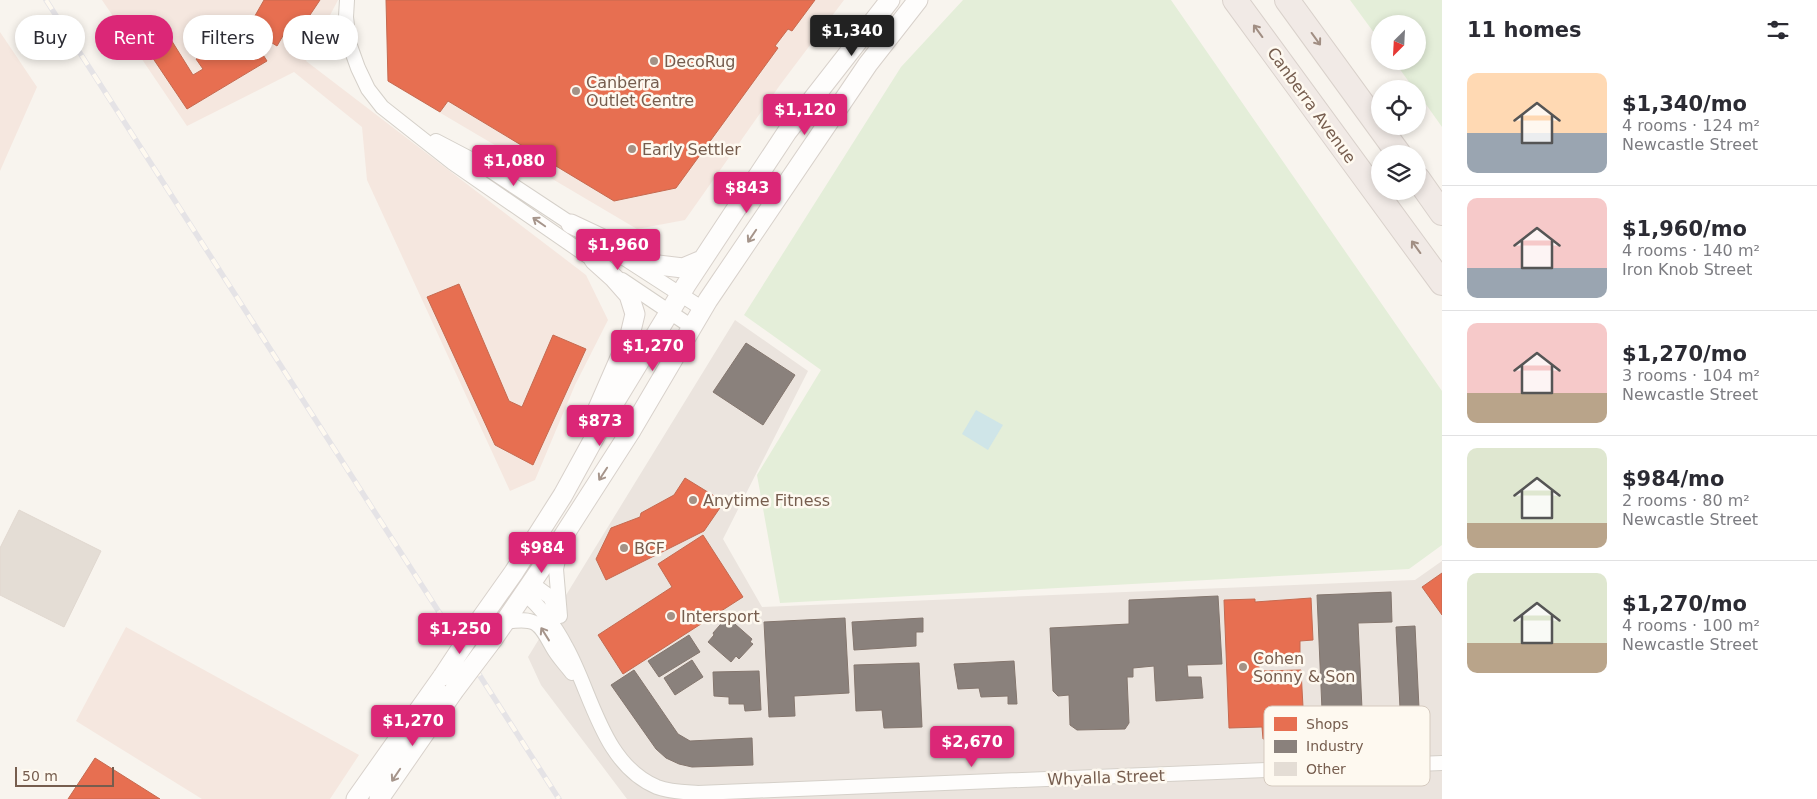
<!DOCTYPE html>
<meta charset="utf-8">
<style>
:root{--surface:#fff;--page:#f2f2f3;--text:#2b2b33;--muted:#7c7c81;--line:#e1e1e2;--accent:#db2777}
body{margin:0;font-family:"DejaVu Sans",sans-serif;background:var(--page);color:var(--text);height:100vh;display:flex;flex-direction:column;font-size:19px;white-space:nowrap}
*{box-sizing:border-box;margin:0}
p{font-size:16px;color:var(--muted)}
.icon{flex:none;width:28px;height:28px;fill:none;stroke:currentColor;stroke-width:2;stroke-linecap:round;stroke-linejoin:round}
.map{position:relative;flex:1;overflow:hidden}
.details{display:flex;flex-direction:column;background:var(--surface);width:375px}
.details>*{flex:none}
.banner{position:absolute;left:15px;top:15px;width:475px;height:45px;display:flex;gap:10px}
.needle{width:32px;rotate:204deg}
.fabs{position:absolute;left:1371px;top:15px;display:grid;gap:10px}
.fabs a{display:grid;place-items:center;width:55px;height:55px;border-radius:50%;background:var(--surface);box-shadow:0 2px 8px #0003;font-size:25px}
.scale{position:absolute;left:15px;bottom:12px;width:99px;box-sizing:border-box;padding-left:5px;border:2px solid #765d4e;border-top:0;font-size:14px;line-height:18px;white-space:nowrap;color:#765d4e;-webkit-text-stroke:4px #fef9f0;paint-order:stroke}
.price{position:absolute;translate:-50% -42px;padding:0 11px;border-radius:5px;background:var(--accent);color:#fff;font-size:16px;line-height:32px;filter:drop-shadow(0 1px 2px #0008)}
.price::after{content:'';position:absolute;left:50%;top:30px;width:15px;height:11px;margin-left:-8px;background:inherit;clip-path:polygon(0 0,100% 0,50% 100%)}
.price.active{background:#222;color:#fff}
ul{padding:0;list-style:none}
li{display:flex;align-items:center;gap:15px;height:125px;padding:0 25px}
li+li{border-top:1px solid var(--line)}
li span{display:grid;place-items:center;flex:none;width:140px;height:100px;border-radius:10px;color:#555}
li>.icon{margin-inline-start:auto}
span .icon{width:60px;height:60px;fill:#fffc;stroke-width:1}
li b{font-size:21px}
h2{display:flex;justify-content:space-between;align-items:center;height:60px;padding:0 25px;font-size:21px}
.chip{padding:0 18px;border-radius:22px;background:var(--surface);box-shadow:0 2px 8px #0003;font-size:18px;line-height:45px}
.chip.active{background:var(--accent);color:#fff}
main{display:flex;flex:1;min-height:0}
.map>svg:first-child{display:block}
</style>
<main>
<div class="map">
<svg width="1442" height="799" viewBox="0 0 1442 799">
<rect width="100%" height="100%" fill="#f8f4ee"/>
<path fill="#f5e7df" d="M102 0H338L306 61 586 275 608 320 575 385 535 480 510 491 367 180 362 127 294 72 187 126Z
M386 0H844L780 85 685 220 637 229 388 82Z
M0 32 37 87 0 171Z
M126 627 359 755 330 799H202L76 721Z"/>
<path fill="#ebe4de" d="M735 320 808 371 723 539 762 607 1415 580 1442 561V799H627L541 685 528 657Z"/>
<path fill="#e4eed9" d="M963 0H1171L1442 391V545L1409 569 780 603 757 475 821 370 744 315 901 67Z
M1350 0H1442V127L1418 93V89H1414L1394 61H1418V24H1380V41Z"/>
<path fill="#cfe5e8" d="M976 410 1003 425 988 450 962 434Z"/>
<path fill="#e76f51" stroke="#c56a50" d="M264 0H320L302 27 291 22 277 46 248 28Z
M386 0H815L792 31 788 29 775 46 778 48 676 188 614 201 448 101 440 112 388 81Z
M242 22 267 61 187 109 144 45 165 30 193 75 203 69 196 59 216 45 222 55 239 42 230 30Z
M459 284 509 401 522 407 553 335 586 349 533 465 495 445 427 297Z
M685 478 724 502 704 531 606 580 596 559 611 528 640 517 641 513 674 495Z
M703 535 743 597 623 674 598 635 672 587 658 564Z
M1442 573V615L1422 587Z
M1311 598 1313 640 1300 641V663L1259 664V671L1301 670 1303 707H1297L1298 726H1278L1279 739H1263L1262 727 1229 728 1224 600 1255 599V602Z
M95 758 160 799H68Z"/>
<path fill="#8a817c" stroke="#84766e" d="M746 343 795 375 763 425 713 392Z
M1391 592 1392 622 1358 623 1362 709 1322 710 1317 595Z
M1218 596 1222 664 1187 665 1188 677H1201L1203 698 1156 701 1154 666 1133 668V677H1127L1129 723 1125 729 1077 730 1070 725 1069 695 1058 696 1053 691 1050 628 1129 624V600Z
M727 617 752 639 750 642 753 644 739 659 736 656 731 662 708 642 714 635 713 633Z
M845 618 849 693 794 696 795 716 769 717 764 622Z
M923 618V632H916V646L854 650 852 622Z
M1415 626 1419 708H1400L1396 627Z
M689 635 700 652 659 677 648 661Z
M692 660 703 677 675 695 664 678Z
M1014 661 1017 704H1008V696L981 697 979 688 958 689 954 664Z
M919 663 922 727 884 728 882 710 856 711 854 665Z
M634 670 678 734 690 741 752 738 753 765 692 767 679 764 666 758 656 749 611 685Z
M759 671 761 710 745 711 744 704H729V697L714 696 713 672Z"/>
<path fill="#e4ddd5" stroke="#e1d8d0" d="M19 510 101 551 64 627 0 595V548Z"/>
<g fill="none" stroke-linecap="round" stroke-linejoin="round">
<defs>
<path id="street" d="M347 0 346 17 349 43 358 68 368 89 382 107 453 163 602 266
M436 141 482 165 579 229
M618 254 703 309
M622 280 692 327
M531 583 550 597 557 611
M524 593C542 608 555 626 566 647 592 693 602 764 657 787 670 792 684 792 698 793L1442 763
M560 616 556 569 562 543
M505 622C536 617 539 622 553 648 558 657 566 665 572 673"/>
<path id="secondary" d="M571 224 658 265 683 268 702 260
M592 422 630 335 635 314 629 295 614 278 594 260
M480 620 514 572 563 495 608 413 686 285 787 132 890 0
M493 639 564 535 632 429 708 300 868 64 918 0
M356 799 443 676
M379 799 453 692"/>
<path id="highway" d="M1235 0 1442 283
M1287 0 1399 154
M1418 179 1442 213"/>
</defs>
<use href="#street" stroke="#d5d0c9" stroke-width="16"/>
<use href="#secondary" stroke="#d8d1cb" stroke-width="21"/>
<use href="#highway" stroke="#d9d1cb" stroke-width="26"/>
<use href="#street" stroke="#fefdfc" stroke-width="14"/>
<use href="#secondary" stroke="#fefdfc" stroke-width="19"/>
<use href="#highway" stroke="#f1eae6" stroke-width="24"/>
<defs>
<path id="rail" d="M46 0 559 799"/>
</defs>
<use href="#rail" stroke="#e5e3e6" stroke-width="5.5"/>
<use href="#rail" stroke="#fef9f0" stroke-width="4" stroke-dasharray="11" stroke-linecap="butt"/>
<defs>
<path id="secondary-bridge" d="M443 676 480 620
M453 692 493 639"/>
</defs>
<use href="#secondary-bridge" stroke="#d8d1cb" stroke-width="21" stroke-linecap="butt"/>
<use href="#secondary-bridge" stroke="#fefdfc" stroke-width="19"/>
</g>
<defs><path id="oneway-shaft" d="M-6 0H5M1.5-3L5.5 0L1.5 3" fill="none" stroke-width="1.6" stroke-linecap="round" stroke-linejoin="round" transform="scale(1.25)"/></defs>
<g stroke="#a18e83">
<use href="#oneway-shaft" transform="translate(1258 31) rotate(-126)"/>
<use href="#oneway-shaft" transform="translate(1316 39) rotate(54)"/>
<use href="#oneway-shaft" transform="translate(1416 247) rotate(-126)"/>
</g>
<g stroke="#a6958b">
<use href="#oneway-shaft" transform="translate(539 222) rotate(-145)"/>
<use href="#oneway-shaft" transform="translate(752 236) rotate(124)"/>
<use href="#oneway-shaft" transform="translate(603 474) rotate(123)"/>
<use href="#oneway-shaft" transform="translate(545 634) rotate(-122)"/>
<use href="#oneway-shaft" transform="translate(396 775) rotate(124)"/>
</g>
<g fill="#a49286" stroke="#fef9f0" stroke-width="2">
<circle cx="654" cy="61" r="5"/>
<circle cx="576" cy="91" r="5"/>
<circle cx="632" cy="149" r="5"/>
<circle cx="693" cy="500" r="5"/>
<circle cx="624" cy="548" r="5"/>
<circle cx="671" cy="616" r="5"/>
<circle cx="1243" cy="667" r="5"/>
</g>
<g text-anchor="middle" stroke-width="5" stroke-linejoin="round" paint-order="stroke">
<g font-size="16" fill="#765d4e" stroke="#fef9f0" text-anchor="start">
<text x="664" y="67">DecoRug</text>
<text x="586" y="88">Canberra<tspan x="586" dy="18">Outlet Centre</tspan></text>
<text x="642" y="155">Early Settler</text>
<text x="703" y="506">Anytime Fitness</text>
<text x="634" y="554">BCF</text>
<text x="681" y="622">Intersport</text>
<text x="1253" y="664">Cohen<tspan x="1253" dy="18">Sonny &amp; Son</tspan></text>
</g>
<g font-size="16" fill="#765d4e" stroke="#fef9f0">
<text transform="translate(1312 105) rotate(54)" y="6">Canberra Avenue</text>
<text transform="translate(1106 777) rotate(-2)" y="6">Whyalla Street</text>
</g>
</g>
<rect x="1264" y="706" width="166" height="80" rx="8" fill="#fef9f0" stroke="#d5cabf" stroke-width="1"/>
<rect x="1274" y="717" width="23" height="14" fill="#e76f51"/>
<rect x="1274" y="740" width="23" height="13" fill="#8a817c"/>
<rect x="1274" y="762" width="23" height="14" fill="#e4ddd5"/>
<g font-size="14" fill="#765d4e">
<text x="1306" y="729">Shops</text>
<text x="1306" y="751">Industry</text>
<text x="1306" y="774">Other</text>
</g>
</svg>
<div class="fabs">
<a><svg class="needle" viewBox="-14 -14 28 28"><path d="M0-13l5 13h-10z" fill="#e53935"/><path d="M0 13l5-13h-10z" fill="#7c7c81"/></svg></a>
<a><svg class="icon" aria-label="locate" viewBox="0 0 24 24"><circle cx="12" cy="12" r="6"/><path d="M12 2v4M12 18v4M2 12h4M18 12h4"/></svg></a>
<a><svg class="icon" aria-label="layers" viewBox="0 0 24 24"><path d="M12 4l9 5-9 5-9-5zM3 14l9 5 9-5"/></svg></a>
</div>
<div class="scale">50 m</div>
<b class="price active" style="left:852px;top:57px">$1,340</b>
<b class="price" style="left:805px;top:136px">$1,120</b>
<b class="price" style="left:514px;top:187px">$1,080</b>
<b class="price" style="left:747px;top:214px">$843</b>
<b class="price" style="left:618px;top:271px">$1,960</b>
<b class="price" style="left:653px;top:372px">$1,270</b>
<b class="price" style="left:600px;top:447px">$873</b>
<b class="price" style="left:542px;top:574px">$984</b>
<b class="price" style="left:460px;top:655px">$1,250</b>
<b class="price" style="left:413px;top:747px">$1,270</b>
<b class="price" style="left:972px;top:768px">$2,670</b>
<div class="banner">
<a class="chip">Buy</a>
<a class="chip active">Rent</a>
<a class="chip">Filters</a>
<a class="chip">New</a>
</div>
</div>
<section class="details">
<h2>11 homes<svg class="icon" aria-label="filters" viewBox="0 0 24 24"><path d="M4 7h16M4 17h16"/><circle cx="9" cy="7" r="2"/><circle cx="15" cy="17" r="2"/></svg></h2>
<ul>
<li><span style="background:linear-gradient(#ffd9b3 60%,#9aa5b1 0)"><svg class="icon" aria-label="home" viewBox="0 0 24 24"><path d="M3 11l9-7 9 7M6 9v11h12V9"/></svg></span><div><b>$1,340/mo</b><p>4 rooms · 124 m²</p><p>Newcastle Street</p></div></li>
<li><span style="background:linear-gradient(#f6c9c9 70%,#9aa5b1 0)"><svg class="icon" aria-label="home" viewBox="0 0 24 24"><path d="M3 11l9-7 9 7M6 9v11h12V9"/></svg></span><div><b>$1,960/mo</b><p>4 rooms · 140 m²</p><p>Iron Knob Street</p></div></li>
<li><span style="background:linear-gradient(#f6c9c9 70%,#b9a48a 0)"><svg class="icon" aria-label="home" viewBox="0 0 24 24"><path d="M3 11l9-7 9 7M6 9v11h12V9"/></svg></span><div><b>$1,270/mo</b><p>3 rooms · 104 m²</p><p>Newcastle Street</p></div></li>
<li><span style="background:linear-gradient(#dfe7d0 75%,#b9a48a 0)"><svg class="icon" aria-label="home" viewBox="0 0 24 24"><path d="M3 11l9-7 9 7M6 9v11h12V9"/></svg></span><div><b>$984/mo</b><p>2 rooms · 80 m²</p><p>Newcastle Street</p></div></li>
<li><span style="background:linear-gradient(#dfe7d0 70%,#b9a48a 0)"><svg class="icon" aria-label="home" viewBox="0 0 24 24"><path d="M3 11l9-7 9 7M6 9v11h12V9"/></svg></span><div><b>$1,270/mo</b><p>4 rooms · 100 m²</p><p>Newcastle Street</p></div></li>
</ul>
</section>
</main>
